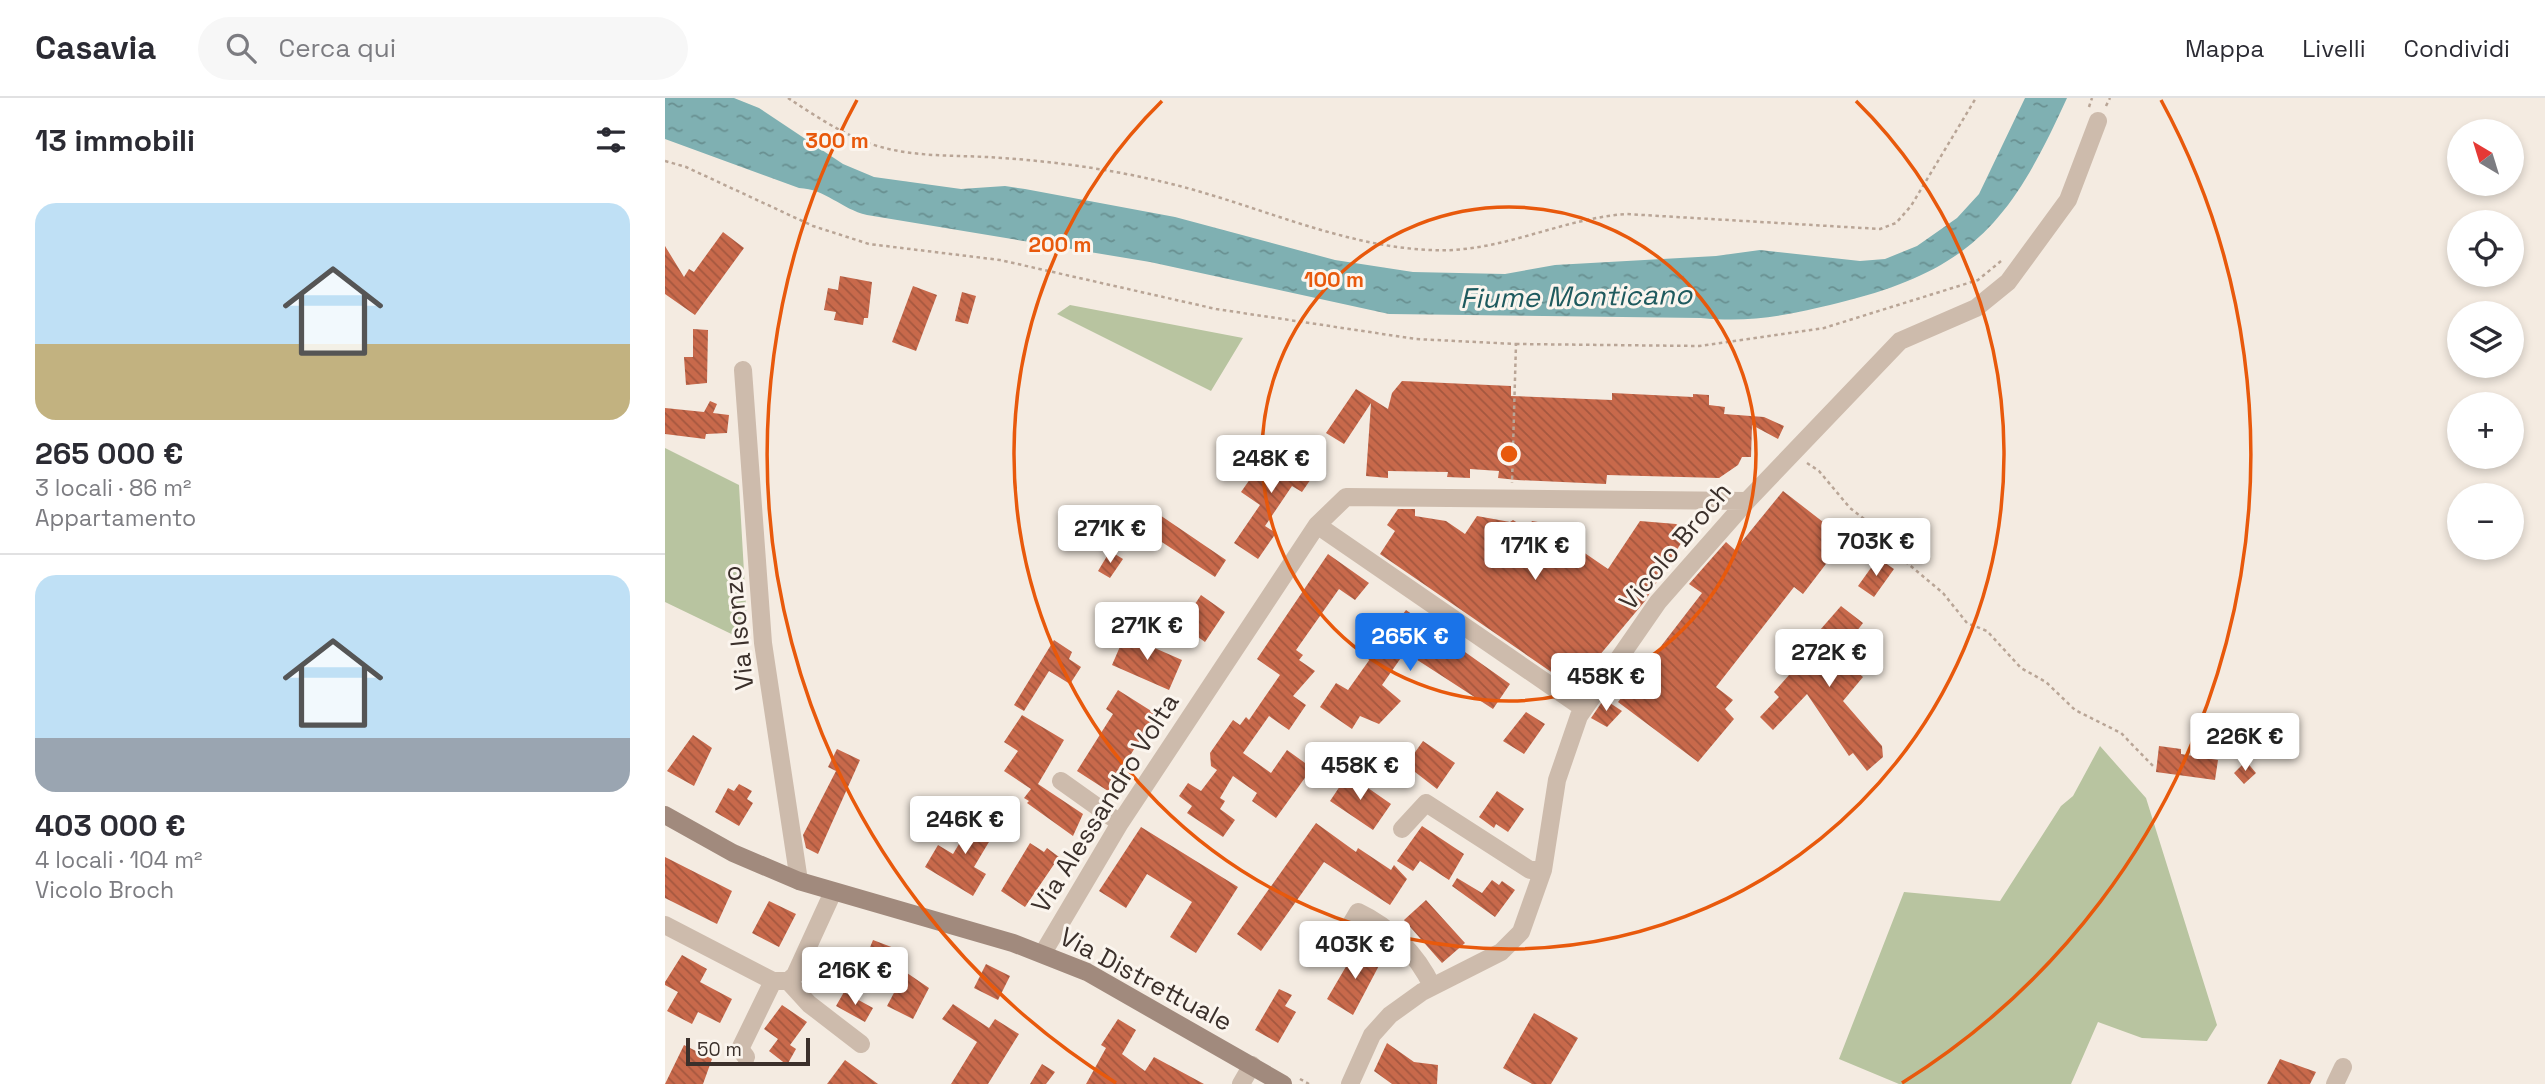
<!DOCTYPE html>
<html lang="it">
<meta charset="utf-8">
<style>
:root{--surface:#fff;--page:#f7f7f7;--text:#2b2b33;--muted:#7c7c81;--line:#e1e1e2;--accent:#1a73e8}
body{margin:0;font-family:"Space Grotesk",sans-serif;background:var(--page);color:var(--text);height:100vh;display:flex;flex-direction:column;font-size:26px;white-space:nowrap}
*{box-sizing:border-box;margin:0}
p{font-size:23px;color:var(--muted)}
.icon{flex:none;width:38px;height:38px;fill:none;stroke:currentColor;stroke-width:2;stroke-linecap:round;stroke-linejoin:round}
.map{position:relative;flex:1;overflow:hidden}
.sheet{display:flex;flex-direction:column;background:var(--surface);width:665px}
.sheet>*{flex:none}
.needle{width:46px;rotate:322deg}
.fabs{position:absolute;left:1782px;top:21px;display:grid;gap:14px}
.fabs a{display:grid;place-items:center;width:77px;height:77px;border-radius:50%;background:var(--surface);box-shadow:0 4px 10px #0003;font-size:35px}
.scale{position:absolute;left:21px;bottom:18px;width:124px;box-sizing:border-box;padding-left:7px;border:4px solid #3b302b;border-top:0;font-size:19px;line-height:24px;white-space:nowrap;color:#3b302b;-webkit-text-stroke:5px #fbf5ee;paint-order:stroke}
.price{position:absolute;translate:-50% -60px;padding:0 16px;border-radius:7px;background:#fff;color:#222;font-size:23px;line-height:46px;filter:drop-shadow(0 2px 4px #0008)}
.price::after{content:'';position:absolute;left:50%;top:42px;width:21px;height:16px;margin-left:-10px;background:inherit;clip-path:polygon(0 0,100% 0,50% 100%)}
.price.active{background:var(--accent);color:#fff}
ul{padding:0;list-style:none}
li{display:grid;align-content:center;gap:14px;height:371px;padding:0 35px}
li+li{border-top:2px solid var(--line)}
li span{display:grid;place-items:center;height:217px;border-radius:21px;color:#555}
li>.icon{margin-inline-start:auto}
span .icon{width:126px;height:126px;fill:#fffc;stroke-width:1}
li b{font-size:30px}
h2{display:flex;justify-content:space-between;align-items:center;height:84px;padding:0 35px;font-size:30px}
header{display:flex;align-items:center;gap:42px;box-sizing:border-box;height:98px;padding:0 35px;background:var(--surface);border-bottom:2px solid var(--line)}
header strong{font-size:33px}
nav{display:flex;gap:38px;margin-inline-start:auto;font-size:24px}
.search{width:490px;height:63px;background:var(--page);display:flex;align-items:center;gap:18px;box-sizing:border-box;padding:0 24px;border-radius:38px;color:var(--muted);font-size:26px}
main{display:flex;flex:1;min-height:0}
.map>svg:first-child{display:block}
</style>
<header>
<strong>Casavia</strong>
<div class="search"><svg class="icon" aria-label="search" viewBox="0 0 24 24"><circle cx="10" cy="10" r="6"/><path d="M15 15l6 6"/></svg>Cerca qui</div>
<nav><a>Mappa</a><a>Livelli</a><a>Condividi</a></nav>
</header>
<main>
<section class="sheet">
<h2>13 immobili<svg class="icon" aria-label="filters" viewBox="0 0 24 24"><path d="M4 7h16M4 17h16"/><circle cx="9" cy="7" r="2"/><circle cx="15" cy="17" r="2"/></svg></h2>
<ul>
<li><span style="background:linear-gradient(#bfe0f5 65%,#c2b280 0)"><svg class="icon" aria-label="home" viewBox="0 0 24 24"><path d="M3 11l9-7 9 7M6 9v11h12V9"/></svg></span><div><b>265 000 €</b><p>3 locali · 86 m²</p><p>Appartamento</p></div></li>
<li><span style="background:linear-gradient(#bfe0f5 75%,#9aa5b1 0)"><svg class="icon" aria-label="home" viewBox="0 0 24 24"><path d="M3 11l9-7 9 7M6 9v11h12V9"/></svg></span><div><b>403 000 €</b><p>4 locali · 104 m²</p><p>Vicolo Broch</p></div></li>
</ul>
</section>
<div class="map">
<svg width="1880" height="986" viewBox="0 0 1880 986">
<defs>
<pattern id="water-ripples" width="26" height="14" patternUnits="userSpaceOnUse" patternTransform="scale(1.75)"><rect width="26" height="14" fill="#7fb0b2"/><path d="M2 4q2-2 4 0t4 0M15 11q2-2 4 0t4 0" fill="none" stroke="#699091"/></pattern>
<pattern id="building-back-hatch" width="6" height="6" patternUnits="userSpaceOnUse" patternTransform="scale(1.75)"><rect width="6" height="6" fill="#c8694b"/><path d="M-1 5l2 2M0 0l6 6M5-1l2 2" fill="none" stroke="#a4573f"/></pattern>
</defs>
<rect width="100%" height="100%" fill="#f4ebe1"/>
<path fill="#b8c4a0" d="M405 207 578 240 546 293 392 216Z
M0 350 74 387 83 544 0 504Z
M1435 648 1481 700 1552 927 1542 943 1477 940 1433 924 1406 986H1234L1174 961 1239 794 1335 803 1396 708 1408 698Z"/>
<path fill="url(#water-ripples)" d="M0 0H69L94 10 178 66 209 79 296 91 340 88 360 91 510 119 670 162 748 174 840 176 890 167 1051 158 1095 152 1195 163 1220 161 1252 148 1292 120 1314 96 1360 0H1402C1346 123 1308 172 1173 205 1124 217 1087 225 1036 220L724 216 485 164 202 117C176 111 161 91 134 90L0 41Z"/>
<path fill="url(#building-back-hatch)" d="M58 134 79 150 30 217 0 196V148L19 179 24 171 29 174Z
M175 178 207 184 203 220H199L198 227 169 222 171 214 159 212 163 190 173 192Z
M248 188 272 197 251 253 227 244Z
M297 194 311 198 303 226 290 223Z
M28 231 43 232 42 285 21 287 19 259H28Z
M737 283 846 288V298L947 302V295L1028 299V296L1044 297V307L1060 309 1059 316 1099 319 1119 328 1113 341 1087 327 1086 359H1077L1073 367 1054 380 942 377 941 386 852 382 833 380 834 373 805 371V380L782 379 783 374 723 373V380L701 378 706 305 679 346 661 335 691 291 723 311 727 295Z
M45 303 52 306 48 315 64 317 62 335 41 336 40 341 0 336V310L39 314Z
M611 344 652 372 637 394 627 388 600 428 611 435 593 461 569 445 595 407 576 394Z
M1118 393 1180 441 1138 496 1129 489 1051 589 1068 602 1060 611 1069 621 1033 664 953 604 1037 495 1024 486 1061 444 1070 452Z
M486 411 561 462 550 479 474 429Z
M733 411H750V418L781 423 800 436 812 418 845 424 848 422 862 431 867 423 897 428 892 436 943 471 975 423 1011 426 1023 434 980 503 908 589 715 456 730 433 722 427Z
M445 453 458 461 445 480 433 473Z
M663 456 704 485 690 502 674 491 631 552 638 557 634 562 650 573 628 598 641 607 624 632 604 618 578 655 606 675 622 652 647 670 611 720 587 703 592 695 568 678 555 700 560 703 555 711 570 722 558 739 522 715 527 708 514 698 523 685 536 693 552 672 546 668 545 655 568 622 575 627 581 619 584 622 615 577 592 561Z
M1213 460 1229 471 1209 499 1193 488Z
M536 497 560 514 540 544 519 529 531 512 528 509Z
M1176 508 1198 525 1173 558 1198 579 1178 603 1217 648 1218 659 1202 673 1188 655 1184 658 1142 596 1108 632 1095 619 1114 599 1109 594 1146 552 1141 548Z
M741 512 845 586 828 611 740 554 717 587 736 603 714 626 695 618 687 631 655 609 671 585 683 592 705 561 694 553 703 539 715 547Z
M460 537 517 562 504 592 447 567Z
M389 542 407 554 404 561 416 569 405 586 384 573 359 613 349 607Z
M453 592 491 616 443 693 412 673 448 616 441 611Z
M939 601 957 613 942 629 926 620Z
M861 614 880 626 859 656 838 643Z
M357 617 399 642 373 686 418 716 408 738 362 705 364 703 359 700 366 691 339 673 353 653 339 644Z
M28 637 47 650 29 688 2 673Z
M758 643 790 665 772 691 741 667Z
M1494 648 1516 651V656L1553 662 1550 682 1491 674Z
M172 651 195 662 153 756 141 750 138 737 171 673 163 669Z
M1581 663 1591 675 1579 686 1569 675Z
M683 676 726 706 708 732 665 703Z
M74 686 87 693 82 701 88 705 74 728 50 714 63 690 69 693Z
M832 693 859 711 843 734 831 726 829 730 814 719Z
M313 714 334 727 309 769 321 776 308 798 260 769 273 747 288 756Z
M651 725 691 754 693 750 726 772 729 767 742 781 725 807 659 764 596 853 572 836Z
M757 728 799 756 784 782 755 763 748 773 732 763Z
M476 729 573 789 531 855 505 839 527 804 482 776 461 810 434 793Z
M365 745 379 754 382 750 394 759 360 809 336 793Z
M0 759 67 793 52 826 0 800Z
M792 780 817 795 827 782 834 787 837 783 850 792 830 819 787 788Z
M761 802 800 845 777 865 739 822Z
M104 803 131 816 114 849 87 835Z
M208 842 229 850 223 862 264 890 248 921 222 908 231 891 209 883 212 874 197 869Z
M707 850 719 858 688 917 662 901 686 860 691 865Z
M17 857 42 871 35 884 67 901 55 925 33 914 27 926 2 913 13 894 0 887V884Z
M321 866 345 878 333 902 309 890Z
M614 891 627 897 620 908 631 914 613 945 590 932Z
M179 894 208 910 200 924 171 908Z
M288 906 324 930 330 921 354 936 323 986H286L312 944 277 921Z
M117 907 142 924 125 947 131 951 122 967 104 953 113 941 99 931Z
M869 915 913 940 886 986H867L838 970Z
M453 921 471 932 457 956 480 973 489 959 539 986H421L441 950 436 947Z
M722 945 749 964 773 967 772 986H727L709 973Z
M19 947 47 961 38 986H0Z
M1615 961 1651 974 1645 986H1602Z
M180 962 213 986H162Z
M377 966 390 974 381 986H365Z"/>
<g fill="none" stroke-linecap="round" stroke-linejoin="round">
<path stroke="#b9a596" stroke-width="2.5" stroke-dasharray="3.5 3.5" stroke-linecap="butt" d="M123 0C149 17 177 36 206 46 245 59 282 57 321 59 378 62 439 70 494 83 584 103 672 148 765 152 834 156 894 121 961 116L1215 131 1231 125 1246 108 1311 0
M1441 8 1445 0
M1424 9 1427 0
M0 63 21 69 148 128 204 146 335 162 551 211 751 241 851 246 847 385
M851 246 1034 248 1159 230 1313 182 1336 163
M1142 365 1154 373 1185 410 1203 424 1229 454 1278 495 1302 525 1322 533 1356 570 1381 584 1410 612 1456 635 1490 670
M635 981 644 986"/>
<path stroke="#cdbbac" stroke-width="18" d="M78 272 98 545 134 783
M652 427 918 610
M396 683 455 725
M737 731 761 705 865 772H878
M0 827 108 883H123L130 877 168 794
M673 848 693 814C725 829 752 856 767 888
M378 855 455 725 652 427 681 399 1082 403
M123 883 144 906 196 946
M81 959 75 951 108 883
M576 986 587 967
M685 986 707 937 725 917 757 894 836 854 856 834 878 772 892 682 914 618 993 504 1082 403 1235 243 1311 210 1343 184 1403 102 1433 23
M1670 986 1678 969"/>
<path stroke="#a18a7d" stroke-width="18" d="M0 717 68 755 134 783 348 845 422 874 618 986"/>
</g>
<g fill="none" stroke="#e8590c" stroke-width="3.5">
<circle cx="844" cy="356" r="247"/>
<path d="M1191 3A495 495 0 1 1 497 3"/>
<path d="M451 985A742 742 0 0 1 192 2M1496 2A742 742 0 0 1 1237 985"/>
</g>
<g text-anchor="middle" stroke-width="6" stroke-linejoin="round" paint-order="stroke">
<g font-size="26" fill="#3b302b" stroke="#fbf5ee">
<text transform="translate(1010 448) rotate(-50)" y="9">Vicolo Broch</text>
<text transform="translate(73 530) rotate(-96)" y="9">Via Isonzo</text>
<text transform="translate(440 705) rotate(-58)" y="9">Via Alessandro Volta</text>
<text transform="translate(481 881) rotate(28)" y="9">Via Distrettuale</text>
</g>
<g font-size="28" font-style="italic" fill="#1f5a5e" stroke="#fbf5ee">
<text transform="translate(911 198) rotate(-1)" y="10">Fiume Monticano</text>
</g>
</g>
<circle cx="844" cy="356" r="10" fill="#e8590c" stroke="#fbf5ee" stroke-width="3.5"/>
<g font-size="21" text-anchor="middle" font-weight="bold" fill="#e8590c" stroke="#fbf5ee" stroke-width="6" stroke-linejoin="round" paint-order="stroke">
<text x="172" y="50">300 m</text>
<text x="395" y="154">200 m</text>
<text x="669" y="189">100 m</text>
</g>
</svg>
<div class="fabs">
<a><svg class="needle" viewBox="-14 -14 28 28"><path d="M0-13l5 13h-10z" fill="#e53935"/><path d="M0 13l5-13h-10z" fill="#7c7c81"/></svg></a>
<a><svg class="icon" aria-label="locate" viewBox="0 0 24 24"><circle cx="12" cy="12" r="6"/><path d="M12 2v4M12 18v4M2 12h4M18 12h4"/></svg></a>
<a><svg class="icon" aria-label="layers" viewBox="0 0 24 24"><path d="M12 4l9 5-9 5-9-5zM3 14l9 5 9-5"/></svg></a>
<a>+</a>
<a>−</a>
</div>
<div class="scale">50 m</div>
<b class="price" style="left:606px;top:397px">248K €</b>
<b class="price" style="left:445px;top:467px">271K €</b>
<b class="price" style="left:1211px;top:480px">703K €</b>
<b class="price" style="left:870px;top:484px">171K €</b>
<b class="price" style="left:482px;top:564px">271K €</b>
<b class="price active" style="left:745px;top:575px">265K €</b>
<b class="price" style="left:1164px;top:591px">272K €</b>
<b class="price" style="left:941px;top:615px">458K €</b>
<b class="price" style="left:1580px;top:675px">226K €</b>
<b class="price" style="left:695px;top:704px">458K €</b>
<b class="price" style="left:300px;top:758px">246K €</b>
<b class="price" style="left:690px;top:883px">403K €</b>
<b class="price" style="left:190px;top:909px">216K €</b>
</div>
</main>
